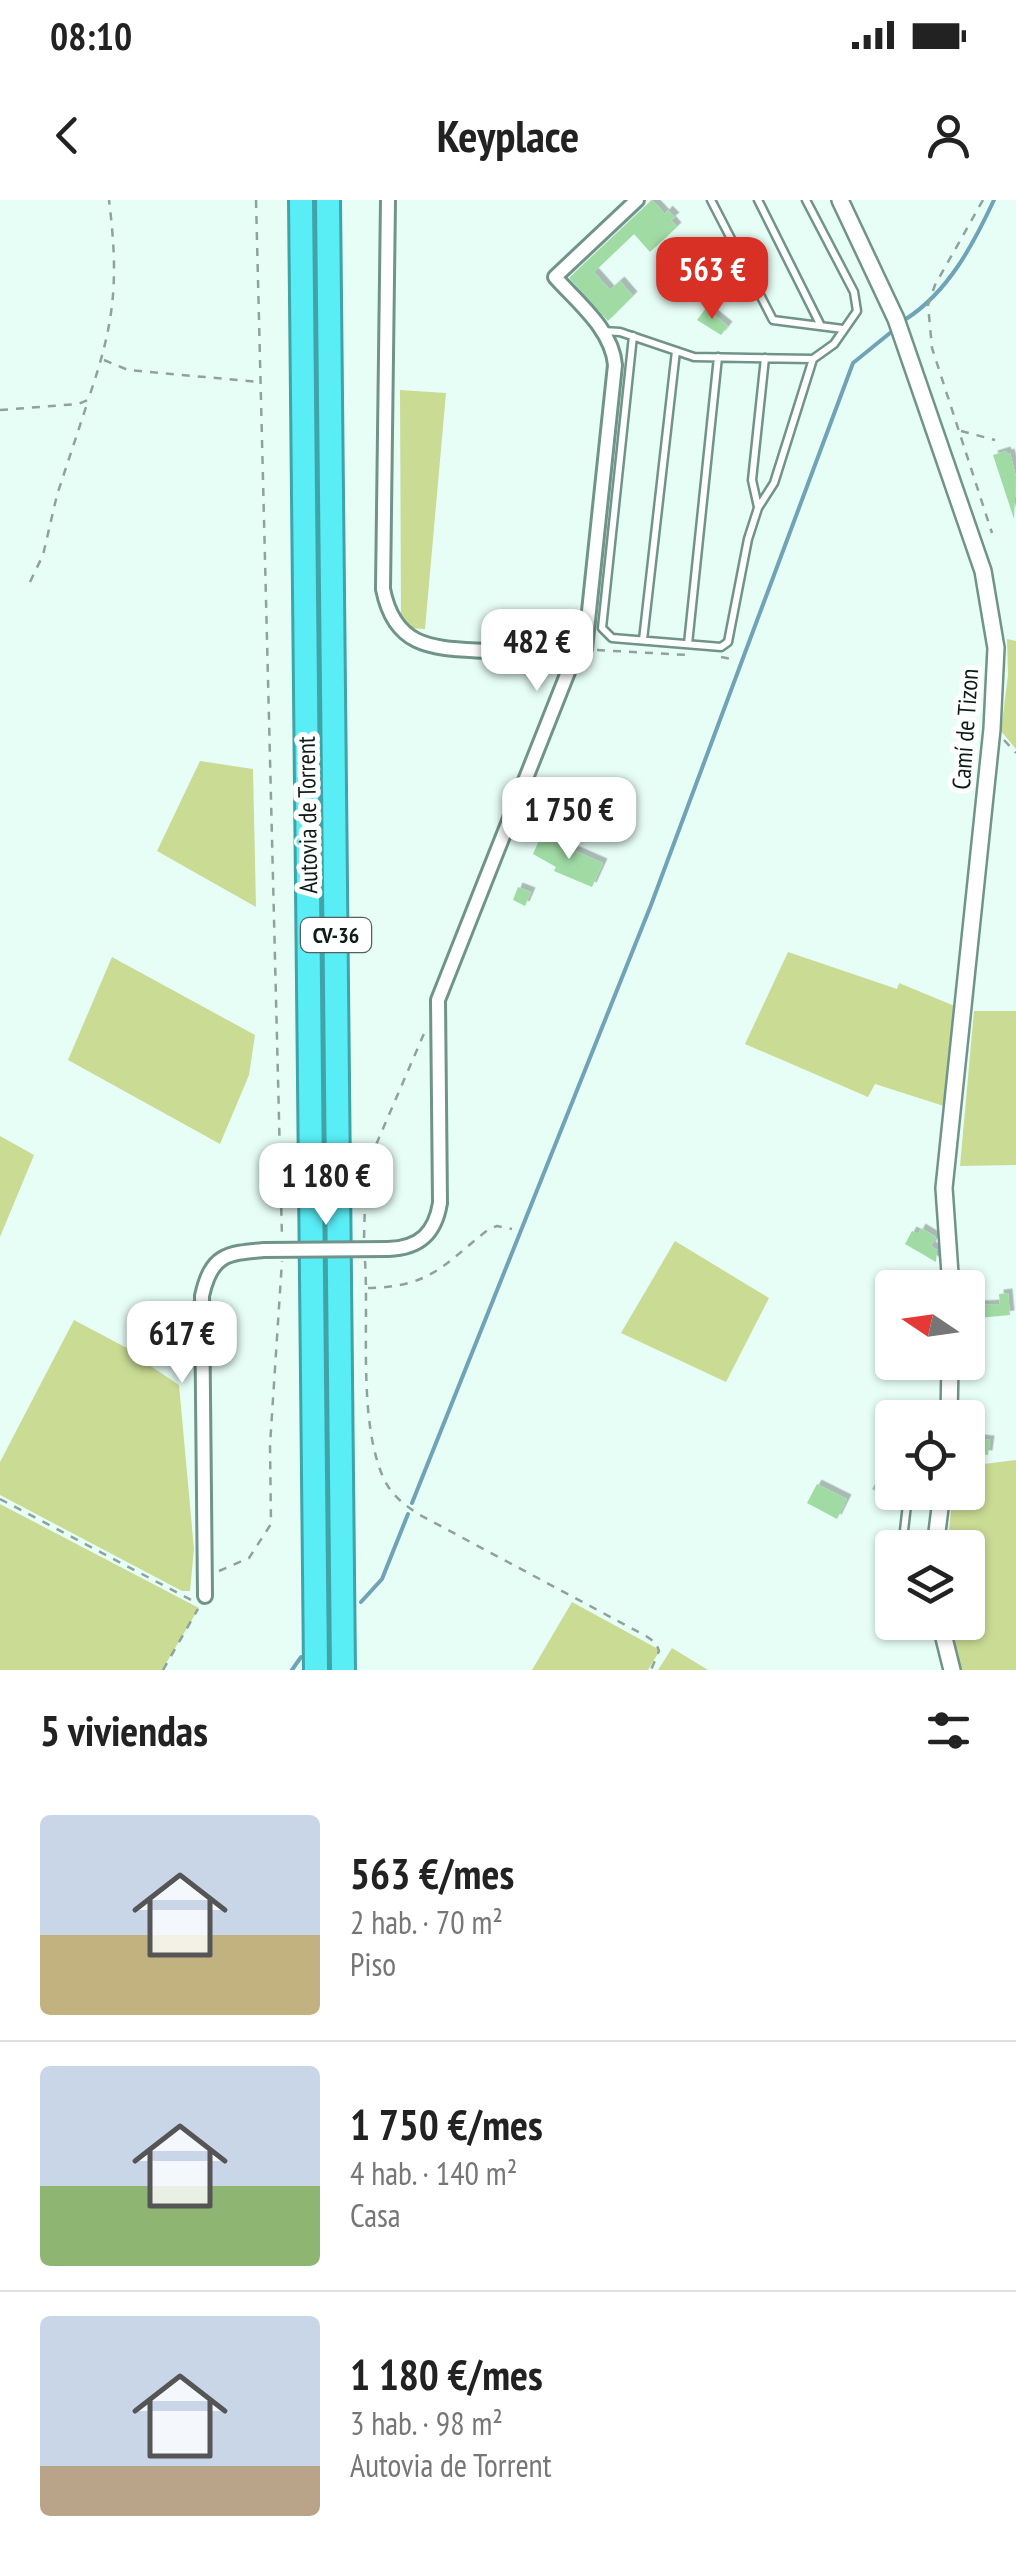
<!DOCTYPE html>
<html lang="es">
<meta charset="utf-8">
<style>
:root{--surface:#fff;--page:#f6f6f6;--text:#222;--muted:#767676;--line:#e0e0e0;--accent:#d93025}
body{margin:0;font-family:"PT Sans Narrow",sans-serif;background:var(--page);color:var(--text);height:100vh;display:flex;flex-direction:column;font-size:38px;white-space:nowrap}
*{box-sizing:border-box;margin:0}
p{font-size:32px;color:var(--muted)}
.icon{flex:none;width:55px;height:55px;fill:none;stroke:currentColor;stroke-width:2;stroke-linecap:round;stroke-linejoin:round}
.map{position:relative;height:1470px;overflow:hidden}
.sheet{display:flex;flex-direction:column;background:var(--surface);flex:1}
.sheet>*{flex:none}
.needle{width:65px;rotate:283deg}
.controls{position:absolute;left:875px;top:1070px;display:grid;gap:20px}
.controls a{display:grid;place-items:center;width:110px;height:110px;border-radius:10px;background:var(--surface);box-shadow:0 2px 8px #0004;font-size:50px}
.price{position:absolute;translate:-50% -85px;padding:0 22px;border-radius:20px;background:#fff;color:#222;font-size:32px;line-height:65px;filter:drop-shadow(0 2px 5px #0008)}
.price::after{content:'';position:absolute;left:50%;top:60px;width:30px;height:22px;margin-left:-15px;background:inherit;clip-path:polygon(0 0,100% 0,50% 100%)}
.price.current{background:var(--accent);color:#fff}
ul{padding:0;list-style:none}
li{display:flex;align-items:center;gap:30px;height:250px;padding:0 40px}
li+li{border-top:2px solid var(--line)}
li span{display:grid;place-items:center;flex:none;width:280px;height:200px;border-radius:10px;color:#555}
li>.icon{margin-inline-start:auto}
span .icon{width:120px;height:120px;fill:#fffc;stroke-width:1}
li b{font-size:42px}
h2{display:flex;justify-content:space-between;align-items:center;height:120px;padding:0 40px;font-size:42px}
.status{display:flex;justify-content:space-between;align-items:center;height:70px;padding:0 50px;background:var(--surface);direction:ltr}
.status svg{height:28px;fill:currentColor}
header{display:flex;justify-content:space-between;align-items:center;height:130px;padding:0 40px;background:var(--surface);font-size:45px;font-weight:700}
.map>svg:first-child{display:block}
</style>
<div class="status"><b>08:10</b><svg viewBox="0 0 49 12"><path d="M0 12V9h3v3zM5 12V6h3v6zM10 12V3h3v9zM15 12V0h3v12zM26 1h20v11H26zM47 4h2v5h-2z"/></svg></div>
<header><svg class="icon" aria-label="back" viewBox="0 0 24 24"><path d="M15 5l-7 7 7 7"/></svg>Keyplace<svg class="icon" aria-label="person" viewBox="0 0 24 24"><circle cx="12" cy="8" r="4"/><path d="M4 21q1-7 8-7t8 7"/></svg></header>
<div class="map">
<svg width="1016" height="1470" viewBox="0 0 1016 1470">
<defs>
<filter id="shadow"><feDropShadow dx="4.5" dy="-4.5" stdDeviation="0" flood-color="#0004"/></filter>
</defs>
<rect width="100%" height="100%" fill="#e7fef7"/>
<path fill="#cadb94" d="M400 190 446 193 425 429 407 428 401 421Z
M1007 439 1016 441V549L1001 531 1008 475Z
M200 561 253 569 256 707 157 651Z
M788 752 897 789 899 783 957 807 947 907 875 884 868 897 745 844Z
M112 757 255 835 249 875 220 944 68 860Z
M974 811H1016V965L960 966Z
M0 936 34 955 0 1037Z
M675 1041 769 1098 726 1182 621 1133Z
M74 1120 142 1156 143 1161 179 1185 194 1349 190 1391H182L0 1295V1262Z
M1016 1260V1470H961L950 1423 968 1422V1348L947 1347 953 1293 968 1292V1266Z
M0 1304 199 1408 162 1470H0Z
M572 1402 660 1450 648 1470H532Z
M672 1448 708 1470H658Z"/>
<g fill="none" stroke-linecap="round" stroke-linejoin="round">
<path stroke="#71a3b7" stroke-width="4" d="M906 119C948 92 973 45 994 0
M412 1303 651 705 853 163 890 133
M361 1402 382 1379 408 1314
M292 1470 301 1457"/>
</g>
<path fill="#a0dba4" filter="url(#shadow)" d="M652 0 665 14 668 10 675 17 671 20 677 27 650 52 634 34 594 72 610 90 620 81 633 96 608 121 569 78Z
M706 108 728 126 721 135 697 120Z
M1006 251 1007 254 1010 253 1016 277 1014 319 993 255Z
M541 636 603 663 592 687 554 671 556 667 533 654Z
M518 687 531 692 525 706 513 700Z
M921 1028 936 1037 931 1046 937 1050 936 1062 905 1044 912 1031 918 1034Z
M1008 1093 1010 1115 979 1118 978 1105 1000 1104 999 1094Z
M968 1238 990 1240 988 1255 968 1252Z
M892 1254V1301L872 1289Z
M817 1284 847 1299 837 1319 807 1303Z"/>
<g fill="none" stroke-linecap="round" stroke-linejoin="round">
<defs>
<path id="service" d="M711 0 773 120 843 129
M758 0 821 126
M603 131 620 132 694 157 813 159 834 144 857 111 854 92 806 0
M633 136 602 428 612 438 721 447 728 442 748 339 758 308 774 283 813 159
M758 307 752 280 765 158
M643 440 676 151
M688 444 718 157
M902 1348 908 1296"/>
<path id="minor" d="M388 0 383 389C395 450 435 448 486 451 515 453 545 455 574 457
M388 1049C420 1048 435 1033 440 1003L438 800 574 457 585 449 615 165C612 129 577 102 555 77L637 0
M205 1396 202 1096C211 1055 226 1053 264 1050"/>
<path id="tertiary" d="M840 0 896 119 983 371 996 448 992 529 944 988 951 1088
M949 1218 950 1162
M935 1348 942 1292
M940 1422 952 1470"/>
<path id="motorway" d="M301 0 316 1470
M328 0 343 1470"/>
</defs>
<use href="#service" stroke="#709489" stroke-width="11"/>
<use href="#minor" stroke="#709489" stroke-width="18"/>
<use href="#tertiary" stroke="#709489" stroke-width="20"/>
<use href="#motorway" stroke="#3ea4a8" stroke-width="28"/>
<path stroke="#8fa39d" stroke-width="2.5" stroke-dasharray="8 8" stroke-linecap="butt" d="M256 0 282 1038
M983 0 935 85 928 105 932 148 992 333
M104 160 128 170 259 182
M0 210 78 204 88 200C115 123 119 81 109 0
M961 231 995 240
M30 382 43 355 57 295 88 201
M597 450 688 455
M721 457 736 460
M1004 540 1016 553
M364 1038 366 968 426 829
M365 1061C369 1125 358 1219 383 1277 391 1295 404 1305 420 1315L646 1436 656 1443 659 1451 651 1470
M368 1088C431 1087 443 1065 489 1029L497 1026 512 1029
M0 1299 193 1401
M219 1371 249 1358 271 1324 270 1245 282 1061
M163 1470 198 1409"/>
<use href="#service" stroke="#fff" stroke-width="6"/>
<use href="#minor" stroke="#fff" stroke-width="12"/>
<use href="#tertiary" stroke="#fff" stroke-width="15"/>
<use href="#motorway" stroke="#59edf6" stroke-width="22"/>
<defs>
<path id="minor-bridge" d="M264 1050 388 1049"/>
</defs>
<use href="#minor-bridge" stroke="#709489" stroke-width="18" stroke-linecap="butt"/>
<use href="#minor-bridge" stroke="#fff" stroke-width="12"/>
</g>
<g text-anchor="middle" stroke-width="10" stroke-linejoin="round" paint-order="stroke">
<rect fill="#fff" stroke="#56605d" stroke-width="2.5" x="301" y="718" width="70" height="34" rx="8"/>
<g font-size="22" font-weight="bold" fill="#0d1c17">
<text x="336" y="743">CV-36</text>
</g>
<g font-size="25" fill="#0d1c17" stroke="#fff">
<text transform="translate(965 529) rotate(-86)" y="9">Camí de Tizon</text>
<text transform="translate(307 615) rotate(-91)" y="9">Autovia de Torrent</text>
</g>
</g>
</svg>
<div class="controls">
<a><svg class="needle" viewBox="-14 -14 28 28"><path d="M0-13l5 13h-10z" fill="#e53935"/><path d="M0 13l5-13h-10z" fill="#767676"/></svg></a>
<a><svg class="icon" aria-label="locate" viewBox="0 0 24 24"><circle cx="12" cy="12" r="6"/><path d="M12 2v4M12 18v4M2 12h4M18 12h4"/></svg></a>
<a><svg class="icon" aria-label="layers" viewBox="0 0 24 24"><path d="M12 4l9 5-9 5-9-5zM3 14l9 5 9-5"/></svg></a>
</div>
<b class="price current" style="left:712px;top:122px">563 €</b>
<b class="price" style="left:537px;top:494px">482 €</b>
<b class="price" style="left:569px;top:662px">1 750 €</b>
<b class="price" style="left:326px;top:1028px">1 180 €</b>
<b class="price" style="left:182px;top:1186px">617 €</b>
</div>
<section class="sheet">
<h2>5 viviendas<svg class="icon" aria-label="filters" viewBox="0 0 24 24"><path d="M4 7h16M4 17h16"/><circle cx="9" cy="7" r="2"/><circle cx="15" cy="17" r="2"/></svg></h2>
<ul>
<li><span style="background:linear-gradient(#c9d6e8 60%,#c2b280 0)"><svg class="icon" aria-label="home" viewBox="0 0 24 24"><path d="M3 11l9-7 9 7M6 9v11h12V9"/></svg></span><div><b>563 €/mes</b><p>2 hab. · 70 m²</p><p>Piso</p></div></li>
<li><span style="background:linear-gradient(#c9d6e8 60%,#8fb573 0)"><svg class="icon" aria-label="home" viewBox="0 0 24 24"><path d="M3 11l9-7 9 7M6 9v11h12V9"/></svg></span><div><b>1 750 €/mes</b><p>4 hab. · 140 m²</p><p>Casa</p></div></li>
<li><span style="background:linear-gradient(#c9d6e8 75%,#b9a48a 0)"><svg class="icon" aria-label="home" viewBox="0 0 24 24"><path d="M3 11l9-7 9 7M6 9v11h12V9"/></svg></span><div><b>1 180 €/mes</b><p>3 hab. · 98 m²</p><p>Autovia de Torrent</p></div></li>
</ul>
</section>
